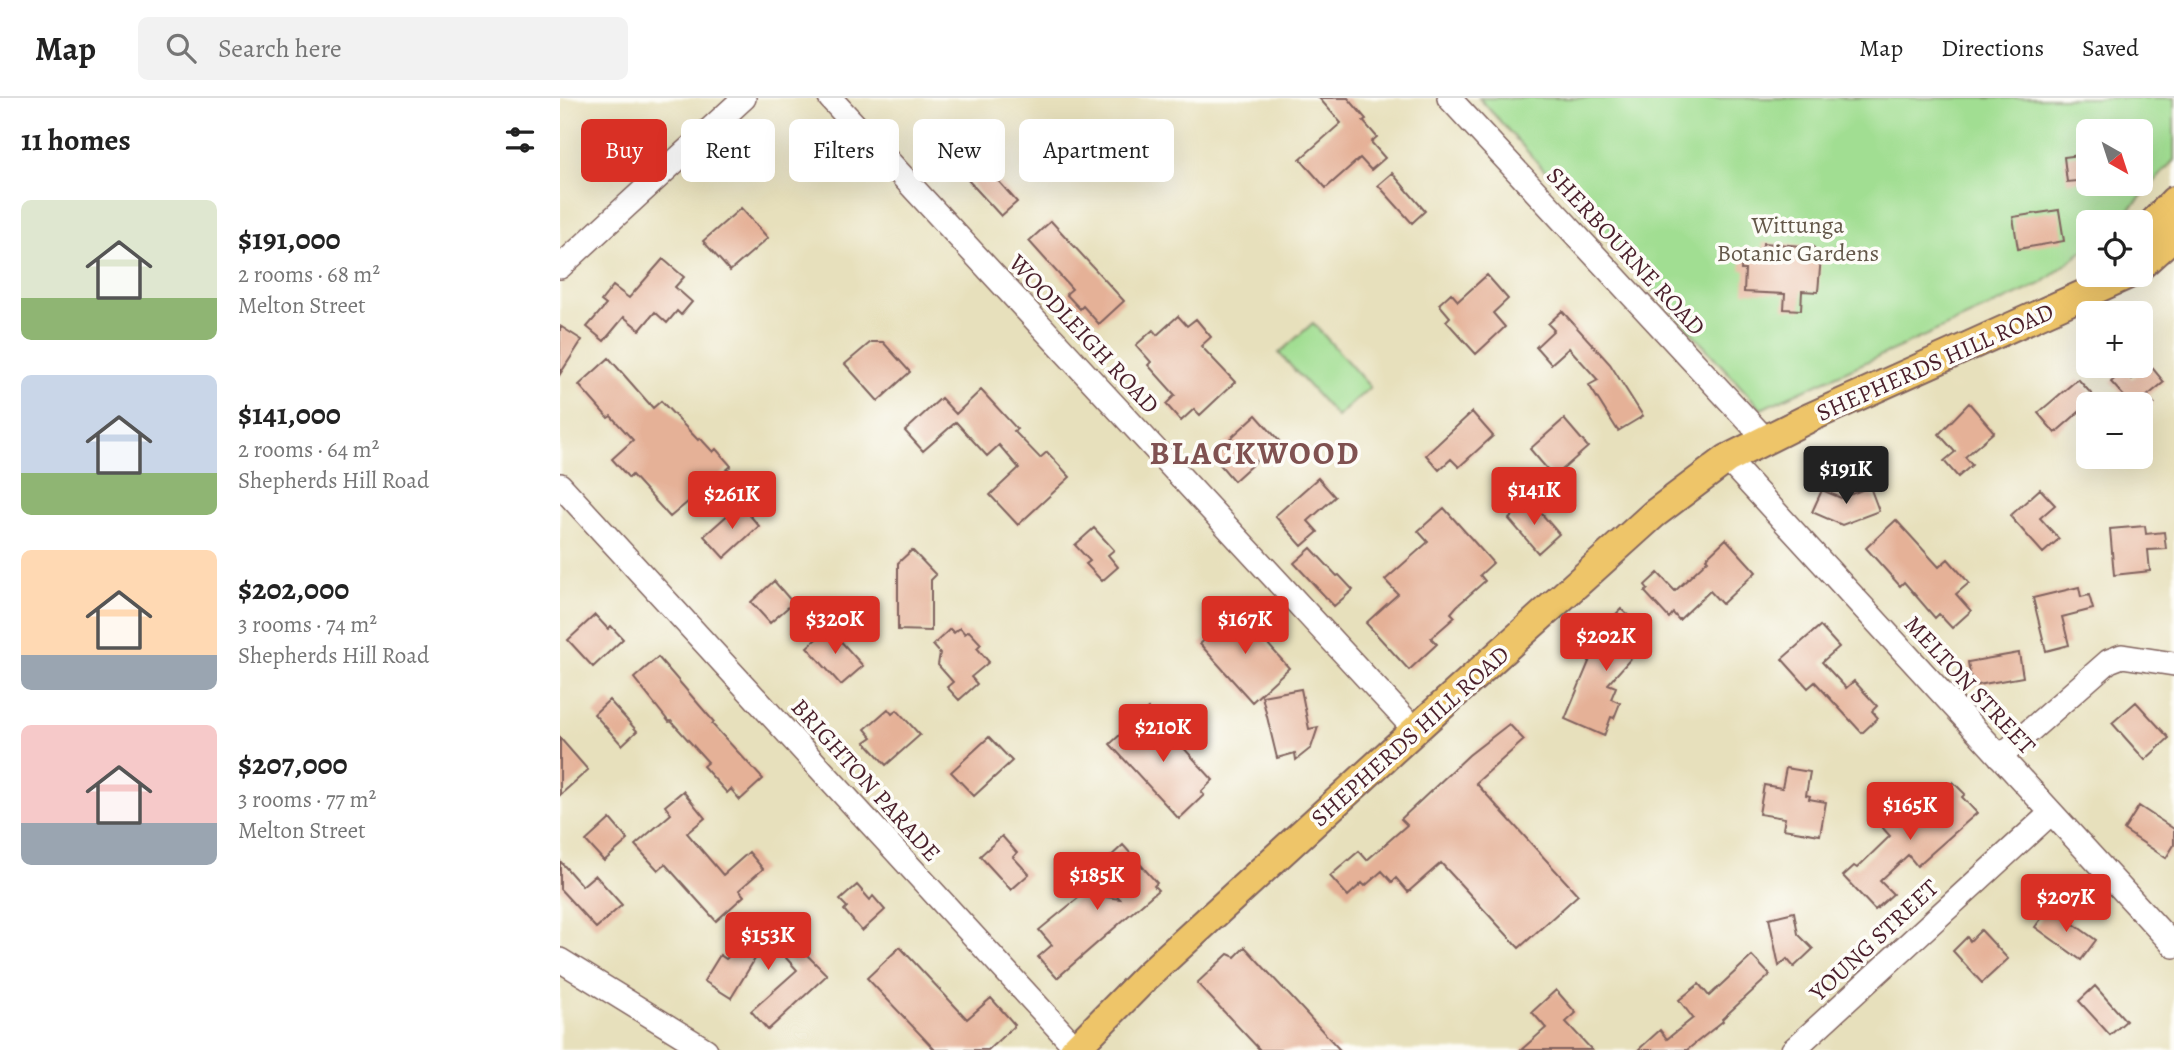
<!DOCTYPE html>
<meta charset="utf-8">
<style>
:root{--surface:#fff;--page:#f2f2f2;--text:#222;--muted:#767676;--line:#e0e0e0;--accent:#d93025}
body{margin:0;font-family:Alegreya,serif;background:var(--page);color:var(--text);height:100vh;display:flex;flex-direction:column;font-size:26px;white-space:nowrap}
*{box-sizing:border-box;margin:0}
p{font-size:23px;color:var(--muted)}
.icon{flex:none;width:38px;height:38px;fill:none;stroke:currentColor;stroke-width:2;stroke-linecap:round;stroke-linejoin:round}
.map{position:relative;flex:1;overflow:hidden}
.sheet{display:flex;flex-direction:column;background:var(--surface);width:560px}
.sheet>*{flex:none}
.guide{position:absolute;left:21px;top:21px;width:665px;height:63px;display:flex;gap:14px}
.needle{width:46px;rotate:141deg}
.fabs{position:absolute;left:1516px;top:21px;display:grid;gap:14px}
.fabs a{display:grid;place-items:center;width:77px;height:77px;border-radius:10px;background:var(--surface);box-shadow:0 7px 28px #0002;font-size:35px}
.price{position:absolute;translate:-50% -60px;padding:0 16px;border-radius:7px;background:var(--accent);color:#fff;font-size:23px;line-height:46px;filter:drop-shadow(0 2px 4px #0008)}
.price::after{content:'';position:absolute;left:50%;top:42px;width:21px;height:16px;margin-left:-10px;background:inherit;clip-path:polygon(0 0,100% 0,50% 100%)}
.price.on{background:#222;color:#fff}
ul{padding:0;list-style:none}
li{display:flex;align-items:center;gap:21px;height:175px;padding:0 21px}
li span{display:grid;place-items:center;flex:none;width:196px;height:140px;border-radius:10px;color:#555}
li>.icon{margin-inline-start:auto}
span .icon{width:84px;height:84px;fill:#fffc;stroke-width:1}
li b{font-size:30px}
h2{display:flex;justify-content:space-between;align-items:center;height:84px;padding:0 21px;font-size:30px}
.pill{padding:0 24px;border-radius:10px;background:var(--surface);box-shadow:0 7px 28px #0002;font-size:24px;line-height:63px}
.pill.on{background:var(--accent);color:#fff}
header{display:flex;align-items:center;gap:42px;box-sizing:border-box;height:98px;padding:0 35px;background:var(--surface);border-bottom:2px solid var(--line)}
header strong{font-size:33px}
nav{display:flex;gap:38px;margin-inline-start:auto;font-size:24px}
.search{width:490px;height:63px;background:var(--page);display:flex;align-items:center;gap:18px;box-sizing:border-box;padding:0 24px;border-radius:10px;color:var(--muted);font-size:26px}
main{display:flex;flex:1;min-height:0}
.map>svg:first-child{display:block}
</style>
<header>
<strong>Map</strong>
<div class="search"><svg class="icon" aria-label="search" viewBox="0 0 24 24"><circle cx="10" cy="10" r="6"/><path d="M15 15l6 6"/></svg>Search here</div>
<nav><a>Map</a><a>Directions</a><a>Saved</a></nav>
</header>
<main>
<section class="sheet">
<h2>11 homes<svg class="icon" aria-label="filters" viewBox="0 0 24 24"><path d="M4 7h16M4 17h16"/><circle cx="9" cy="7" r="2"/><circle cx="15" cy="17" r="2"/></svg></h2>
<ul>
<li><span style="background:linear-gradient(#dfe7d0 70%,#8fb573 0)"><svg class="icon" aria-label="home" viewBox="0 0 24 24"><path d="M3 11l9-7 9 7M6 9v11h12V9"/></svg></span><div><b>$191,000</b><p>2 rooms · 68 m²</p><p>Melton Street</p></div></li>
<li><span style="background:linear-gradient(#c9d6e8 70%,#8fb573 0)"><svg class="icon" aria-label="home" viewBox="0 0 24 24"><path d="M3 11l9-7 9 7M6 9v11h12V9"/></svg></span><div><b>$141,000</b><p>2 rooms · 64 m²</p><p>Shepherds Hill Road</p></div></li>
<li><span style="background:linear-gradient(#ffd9b3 75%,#9aa5b1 0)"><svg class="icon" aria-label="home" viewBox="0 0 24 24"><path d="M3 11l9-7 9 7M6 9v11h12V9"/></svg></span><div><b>$202,000</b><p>3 rooms · 74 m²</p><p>Shepherds Hill Road</p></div></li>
<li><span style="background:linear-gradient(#f6c9c9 70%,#9aa5b1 0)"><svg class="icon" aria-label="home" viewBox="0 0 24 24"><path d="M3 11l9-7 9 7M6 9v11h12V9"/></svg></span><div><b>$207,000</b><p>3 rooms · 77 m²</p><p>Melton Street</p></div></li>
</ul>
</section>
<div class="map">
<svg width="1614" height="952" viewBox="0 0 1614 952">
<rect width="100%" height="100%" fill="#fdfcf7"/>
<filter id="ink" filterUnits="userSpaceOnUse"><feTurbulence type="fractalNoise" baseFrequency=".0143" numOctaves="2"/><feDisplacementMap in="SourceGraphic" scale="14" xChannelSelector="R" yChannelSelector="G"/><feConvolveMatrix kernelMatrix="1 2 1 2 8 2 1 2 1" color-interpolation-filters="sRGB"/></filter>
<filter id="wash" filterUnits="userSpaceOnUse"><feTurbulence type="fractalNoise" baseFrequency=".00686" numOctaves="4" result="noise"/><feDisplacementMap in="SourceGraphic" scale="28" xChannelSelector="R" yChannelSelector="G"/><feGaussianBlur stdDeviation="1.57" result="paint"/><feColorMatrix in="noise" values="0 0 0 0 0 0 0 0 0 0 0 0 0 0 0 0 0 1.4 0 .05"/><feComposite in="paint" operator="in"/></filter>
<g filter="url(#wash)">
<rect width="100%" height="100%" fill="#e7e0bc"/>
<path fill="#a1de92" stroke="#767e5e" stroke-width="2" fill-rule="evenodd" d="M919 0H1614V62L1558 124H1528V149L1481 186 1201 311ZM1528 33H1580V86H1528Z
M753 225 810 289 777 319 719 255Z"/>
<g id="blocks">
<path fill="#e5b197" d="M759 0H788L806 21 803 23 817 39 811 44 825 60 811 72 800 60 766 90 740 61 781 25Z
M402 42 457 104 441 118 385 57Z
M1528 56V82L1507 84 1504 59Z
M832 75 865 113 852 125 818 87Z
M181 110 208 140 170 173 143 143Z
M1499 112 1504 143 1458 151 1453 119Z
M491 123 564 203 539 226 523 208 520 211 506 196 512 191 469 143Z
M1203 145 1254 149 1253 157 1261 158 1258 194 1242 193 1241 212 1224 211 1225 196 1184 194 1185 172H1181L1182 157 1202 159Z
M103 161 124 179 115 189 132 204 121 217 117 213 107 225 95 214 80 232 64 219 44 243 27 229 46 207 41 203 53 188 69 200Z
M927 177 948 201 933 215 945 229 916 256 886 223 890 219 879 206 891 195 898 203Z
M1002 213 1050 266 1083 318 1058 333 1029 287 1038 282 1009 250 991 266 976 249 994 232 988 226Z
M618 218 627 228 636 221 651 239 641 248 675 284 640 317 634 311 621 323 606 306 615 297 588 267 591 264 576 247 593 232 597 237Z
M0 228 22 242 0 276Z
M311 244H323L350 274 318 303 285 266Z
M49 260 93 310 101 303 138 342 140 340 153 354 156 351 171 368 110 419 72 377 69 380 52 361 73 342 51 318 48 320 19 287Z
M1589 266 1604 284 1587 298 1594 306H1571L1551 284 1564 272 1572 281Z
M1518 281 1535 300 1495 335 1478 315Z
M421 292 457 331 454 333 480 360 487 354 510 379 458 427 430 397 459 370 439 347 427 358 396 324 363 353 345 333 381 300 396 316Z
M1409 305 1434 334 1405 359 1412 367 1398 379 1384 363 1395 354 1379 336Z
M912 314 933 338 899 369 891 361 879 372 866 357Z
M696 317 721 345 708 356 706 354 674 383 652 357Z
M1004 321 1028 349 994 379 970 351Z
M758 380 775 399 748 423 758 434 742 448 715 418Z
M1310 389 1319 413 1282 427 1252 414 1262 392 1281 400Z
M1480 391 1495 407 1480 420 1499 441 1483 455 1450 418Z
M970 402 999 436 978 455 949 421Z
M180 406 199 428 164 460 144 438Z
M884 410 933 465 920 477 925 483 897 508 891 515 895 519 871 540 877 546 849 572 806 525 838 496 825 482 868 444 858 433Z
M1336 422 1379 469 1388 461 1409 485 1396 496 1411 513 1392 530 1379 516 1375 520 1344 484 1340 488 1306 450Z
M1585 428 1586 436 1604 434 1606 451 1588 452 1590 473 1554 477 1550 431Z
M534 430 554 452 548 457 558 469 542 483 526 466 530 463 515 447Z
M1166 441 1196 474 1162 506 1150 493 1119 522 1113 515 1109 520 1085 494 1088 491 1085 487 1098 475 1115 493 1148 462 1146 460Z
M751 450 777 478 779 477 793 492 774 508 734 465Z
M352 452 376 477 371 482V533L338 532V465Z
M214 483 233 505 210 525 191 504Z
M1519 489 1521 499 1529 497 1533 511 1502 519 1509 547 1486 553 1473 500Z
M1061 511 1091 538 1048 586 1056 589 1051 601 1060 605 1054 620 1051 619 1044 638 1005 621 1039 540 1036 537Z
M678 512 729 570 692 604 640 546Z
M35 517 48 531 51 528 63 541 33 569 8 542Z
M1260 528 1279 549 1262 564 1286 590 1294 583 1317 608 1312 613 1318 620 1302 635 1255 584 1248 590 1222 561Z
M269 530 303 568 281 587 247 549Z
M400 530 405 536 409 533 421 546 417 550 429 564 411 579 417 586 399 602 387 589 393 584 378 567 380 555 373 547 390 531 394 535Z
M1459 555 1463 579 1412 588 1408 564Z
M98 559 154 624 152 626 203 681 180 702 171 691 167 695 143 668 148 664 111 623 109 624 74 580Z
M741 591 749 631 758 629 751 650 736 662 735 655 717 660 702 598Z
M49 602 77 633 62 647 34 616Z
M1576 604 1609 640 1585 662 1552 625Z
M328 611 332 616 337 612 360 637 326 667 305 644 312 639 305 631Z
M588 611 653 682 641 694 644 697 619 721 550 646Z
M949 626 964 642 916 685 1018 797 959 850 881 765 848 794 836 780 832 784 822 773 805 788 802 785 788 798 770 778 799 753 807 762 847 727 841 721 909 657Z
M429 639 452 663 414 698 391 674Z
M0 640 28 672 0 697Z
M1226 670 1250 674 1246 697 1250 698 1249 701 1266 704 1260 737 1223 731 1225 720 1199 716 1204 687 1222 690Z
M1393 684 1405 696 1402 699 1417 715 1357 768 1348 757 1320 783 1333 796 1315 812 1283 778 1294 768 1297 770 1330 738 1321 728 1341 710 1353 723Z
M123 693 145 720 127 735 163 777 189 754 203 771 179 792 184 798 156 823 105 766 98 772 75 747 111 716 105 708Z
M1579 708 1614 731V747L1606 760 1564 732Z
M50 721 68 742 44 763 26 743Z
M442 738 457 755 453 759 469 776 451 792 420 758Z
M563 747 597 785 594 788 598 792 497 880 478 859 492 847 479 832 523 796 560 801 535 773Z
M0 763 22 788 35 777 62 807 36 830 0 791Z
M297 787 310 802 313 798 325 812 302 833 284 812 287 809 280 802Z
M1490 809 1536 842 1521 862 1475 829Z
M1234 814 1238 836 1253 851 1234 869 1227 861 1219 868 1209 820Z
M211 821 267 877 208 932 191 913 237 872 217 850 203 862 198 856 171 900 144 883 160 857 166 861Z
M1421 832 1448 861 1422 885 1393 853 1407 839 1410 843Z
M340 849 407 921 431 900 455 927 428 952H375L307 880Z
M685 849 780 952H700L637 885 668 856 675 859Z
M1192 858 1210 877 1162 921 1163 923 1127 952H1078L1100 932 1107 941 1133 920 1119 902 1139 886 1149 898Z
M1535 888 1566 923 1550 937 1519 903Z
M996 892 1016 915 1006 924 1032 952H961L986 930 972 914Z"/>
</g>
</g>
<g filter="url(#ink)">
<use href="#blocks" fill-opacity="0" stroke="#81635e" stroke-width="2"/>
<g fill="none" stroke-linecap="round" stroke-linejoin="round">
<defs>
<path id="minor" d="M270 0 855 632
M889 0 1206 342
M0 169 184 0
M1167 361 1614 848
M0 387 518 952
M1440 659 1549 563 1562 558 1614 566
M0 862 146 952
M1233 952 1491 715"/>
<path id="major" d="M1580 139 1614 103
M1580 168 1614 137
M514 952 587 878 855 632 1094 416 1167 361 1249 320 1567 177"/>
</defs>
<use href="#minor" stroke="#81635e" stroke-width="26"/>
<use href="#major" stroke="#81635e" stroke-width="32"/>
<use href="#minor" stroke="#fff" stroke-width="23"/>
<use href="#major" stroke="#eec569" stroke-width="28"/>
</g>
</g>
<g text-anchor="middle" stroke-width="7" stroke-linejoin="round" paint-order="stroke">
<g font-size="24" fill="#64584a" stroke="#fdfcf7">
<text x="1238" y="135">Wittunga<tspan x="1238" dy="28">Botanic Gardens</tspan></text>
</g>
<g font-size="24" fill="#4a1f2b" stroke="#fdfcf7">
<text transform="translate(1066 153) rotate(47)" y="8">SHERBOURNE ROAD</text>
<text transform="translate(524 236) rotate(47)" y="8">WOODLEIGH ROAD</text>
<text transform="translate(1375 264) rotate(-24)" y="8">SHEPHERDS HILL ROAD</text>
<text transform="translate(1410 587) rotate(47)" y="8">MELTON STREET</text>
<text transform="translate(850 638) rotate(-42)" y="8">SHEPHERDS HILL ROAD</text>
<text transform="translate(306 682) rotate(48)" y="8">BRIGHTON PARADE</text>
<text transform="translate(1314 842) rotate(-43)" y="8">YOUNG STREET</text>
</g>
<g font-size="32" font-weight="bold" letter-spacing="2" fill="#805251" stroke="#fdfcf7">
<text x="695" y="366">BLACKWOOD</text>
</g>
</g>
</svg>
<div class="fabs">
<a><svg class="needle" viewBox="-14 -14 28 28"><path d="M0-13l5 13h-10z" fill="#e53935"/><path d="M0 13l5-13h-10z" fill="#767676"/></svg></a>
<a><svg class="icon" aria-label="locate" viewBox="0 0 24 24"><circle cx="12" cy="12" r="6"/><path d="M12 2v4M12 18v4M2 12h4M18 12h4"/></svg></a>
<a>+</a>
<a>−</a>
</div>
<b class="price on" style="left:1286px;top:408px">$191K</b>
<b class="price" style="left:974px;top:429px">$141K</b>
<b class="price" style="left:172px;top:433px">$261K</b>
<b class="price" style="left:275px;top:558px">$320K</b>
<b class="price" style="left:685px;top:558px">$167K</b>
<b class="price" style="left:1046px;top:575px">$202K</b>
<b class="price" style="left:603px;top:666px">$210K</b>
<b class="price" style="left:1350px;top:744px">$165K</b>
<b class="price" style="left:537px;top:814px">$185K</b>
<b class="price" style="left:1506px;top:836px">$207K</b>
<b class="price" style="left:208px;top:874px">$153K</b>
<div class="guide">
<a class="pill on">Buy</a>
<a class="pill">Rent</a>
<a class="pill">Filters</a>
<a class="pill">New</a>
<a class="pill">Apartment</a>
</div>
</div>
</main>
